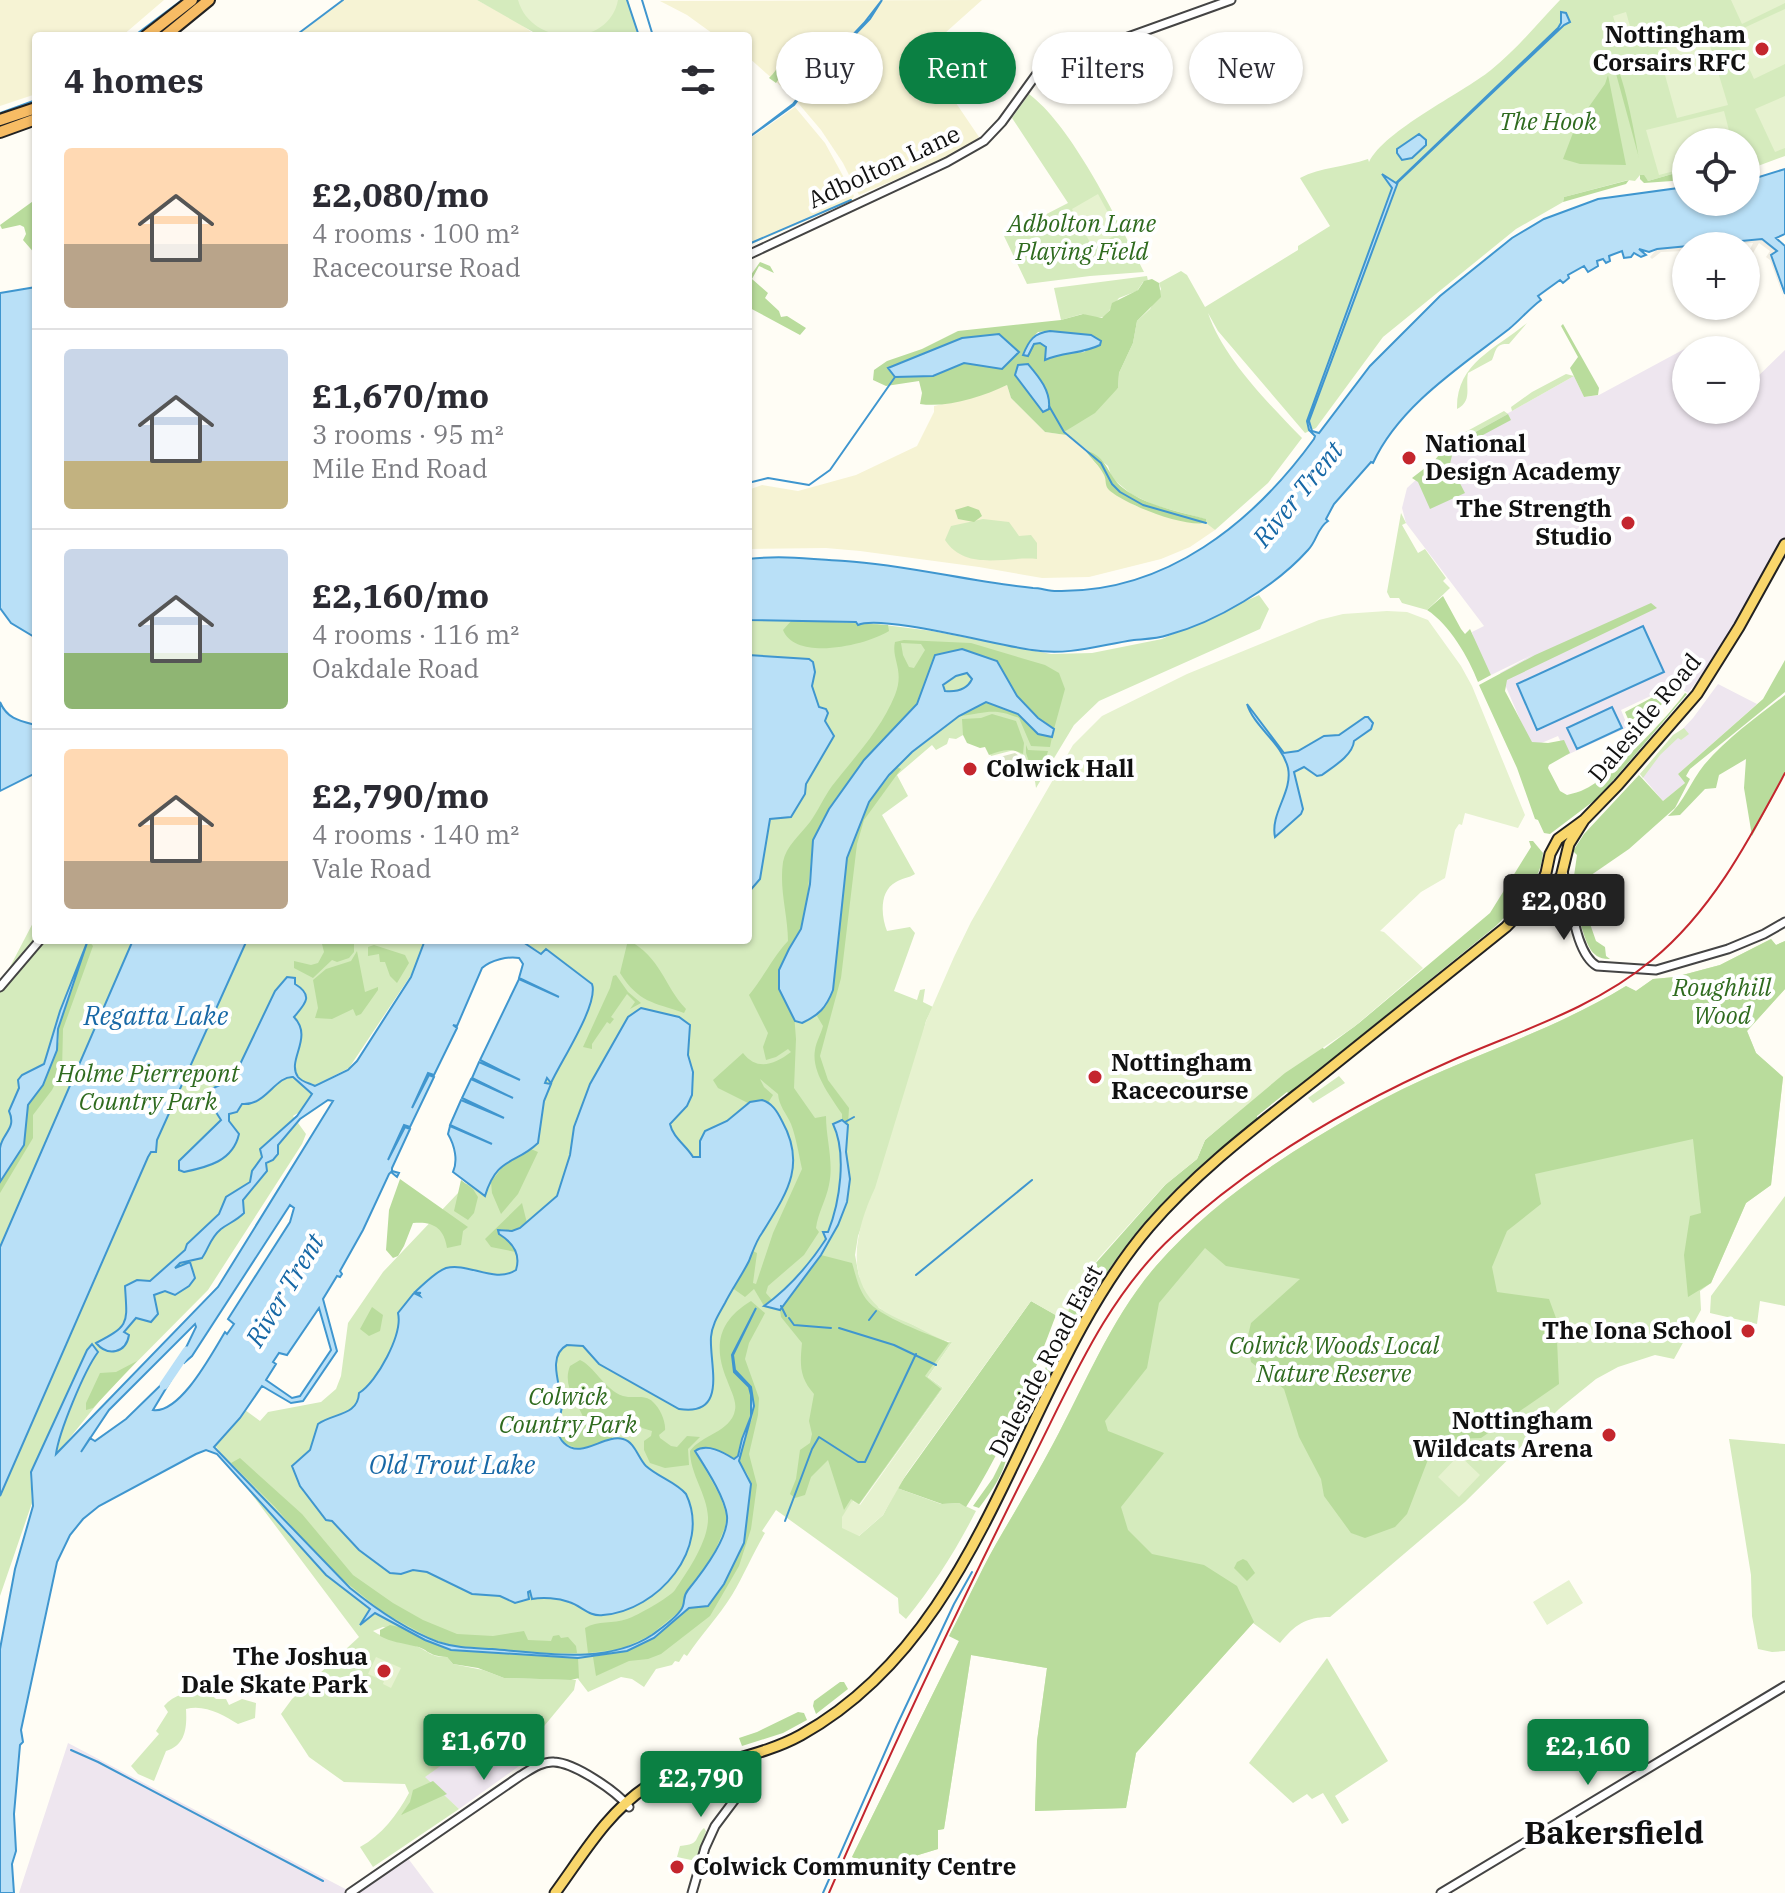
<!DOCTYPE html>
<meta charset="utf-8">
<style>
:root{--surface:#fff;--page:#f2f2f3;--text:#2b2b33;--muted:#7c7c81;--line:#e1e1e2;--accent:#0b8043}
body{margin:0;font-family:"IBM Plex Serif",serif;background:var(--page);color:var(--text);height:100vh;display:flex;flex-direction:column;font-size:30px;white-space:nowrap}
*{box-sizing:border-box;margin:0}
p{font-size:26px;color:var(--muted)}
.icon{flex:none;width:44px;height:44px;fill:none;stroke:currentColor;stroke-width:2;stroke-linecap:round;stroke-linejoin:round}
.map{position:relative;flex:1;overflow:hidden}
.details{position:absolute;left:32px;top:32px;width:720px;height:912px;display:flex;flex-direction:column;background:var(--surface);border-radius:8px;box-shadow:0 2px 6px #0004}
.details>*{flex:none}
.banner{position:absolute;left:776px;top:32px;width:760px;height:72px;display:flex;gap:16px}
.fabs{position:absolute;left:1672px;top:128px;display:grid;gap:16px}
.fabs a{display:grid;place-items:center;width:88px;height:88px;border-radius:50%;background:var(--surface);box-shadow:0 2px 6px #0004;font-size:40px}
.price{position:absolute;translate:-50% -68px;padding:0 18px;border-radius:8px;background:var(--accent);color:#fff;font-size:26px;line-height:52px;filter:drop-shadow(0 2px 4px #0008)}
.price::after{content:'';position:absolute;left:50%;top:48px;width:24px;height:18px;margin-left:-12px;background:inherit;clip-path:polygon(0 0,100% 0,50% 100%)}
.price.on{background:#222;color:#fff}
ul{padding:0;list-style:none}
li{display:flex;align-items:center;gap:24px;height:200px;padding:0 32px}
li+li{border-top:2px solid var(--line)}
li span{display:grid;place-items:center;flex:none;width:224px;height:160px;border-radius:8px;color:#555}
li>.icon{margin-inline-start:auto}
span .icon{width:96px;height:96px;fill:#fffc;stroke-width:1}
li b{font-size:34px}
h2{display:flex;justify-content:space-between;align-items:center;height:96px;padding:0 32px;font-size:34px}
.chip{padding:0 28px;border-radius:36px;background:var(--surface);box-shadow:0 2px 6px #0004;font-size:28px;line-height:72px}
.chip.on{background:var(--accent);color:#fff}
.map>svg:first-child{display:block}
</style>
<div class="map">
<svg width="1785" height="1893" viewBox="0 0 1785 1893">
<rect width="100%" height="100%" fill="#fffdf5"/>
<path fill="#eee6ef" d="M1703 339 1714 350H1686V410H1746V388L1785 350V538L1710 664 1688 693 1674 685 1621 710 1628 727 1567 755 1558 736 1532 747 1500 673 1534 654 1491 675 1476 647 1472 632 1484 626 1406 523 1402 508 1407 488 1443 455V450L1574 376 1584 397 1599 395Z
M1718 684 1757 704 1678 774 1685 783 1663 801 1640 774 1693 718Z
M484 1736 506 1737 529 1759 459 1809 424 1777Z
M68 1743 353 1893 407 1857 434 1893H19Z"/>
<path fill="#f6f3d4" d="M0 0H164L122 36H36V94L0 106Z
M344 0H477L516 21 537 36H296Z
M982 0 926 50 937 70 935 72 979 137 970 144 940 161 859 195 843 163 821 130 793 97 748 57V36H716L687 15 660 1Z
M795 107 825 143 854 196 851 201 752 244 748 140Z
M1007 385 1011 398 1045 432 1066 435 1084 450 1103 472 1110 491 1136 506 1189 522 1208 524 1215 530 1190 547 1161 559 1089 577 1042 578 979 567 860 551 826 548 748 549V490L762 485 798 491 856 475 917 446 934 412V406L981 395Z"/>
<path fill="#d5ebbd" d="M477 0H628L638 36H540Z
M1560 0H1785V156L1747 170 1746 142H1686V170L1648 181 1640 175 1635 181 1628 180 1564 197 1563 202 1516 229 1383 337 1316 428 1305 433 1218 331 1208 313C1223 358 1269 404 1302 438L1268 483 1215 530 1206 523 1205 519 1154 505 1131 494 1112 478 1108 466 1064 432 1118 388 1119 373 1133 343 1137 321 1150 309 1161 289 1159 283 1181 271 1187 275 1205 307 1298 250V246L1330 226 1300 178C1321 167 1345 167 1368 159L1369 162C1385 130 1461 94 1491 70 1517 49 1537 24 1560 0Z
M1029 94C1073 127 1118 222 1144 272L1090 276 1027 284 1004 236 1068 203 1012 118Z
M1147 276 1148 281 1143 282 1137 291 1119 298 1104 317 1095 318 1082 314 1061 320 1054 288Z
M1527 323 1509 344C1495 343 1496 351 1492 360L1468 373C1465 387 1473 401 1457 409 1456 363 1496 349 1527 323Z
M1566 374 1574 376 1512 411 1511 407 1532 392Z
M1504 411 1508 414 1443 450 1442 446 1447 442Z
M1401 513 1406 523 1402 525 1418 553 1425 549 1446 578 1443 581 1450 588 1427 610 1402 603 1399 598H1390L1387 592Z
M983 519 1009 522 1019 536 1031 535 1037 543V559C1006 556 966 572 945 540L951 526Z
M1259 595 1269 609 1260 629 1099 701 1074 725 1036 788C1034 771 1030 758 1014 750L991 756 986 746 964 725 963 735 956 739 949 738 947 744 936 750 932 745 897 775 908 796 882 815 915 874C909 878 902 878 896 882 879 891 881 916 887 931L910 927 915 933 894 991 917 1000 920 990 925 989 923 1002 933 1007 926 1021 918 1056 878 1183 858 1236 855 1255 859 1276 879 1308 948 1342 953 1341 928 1377 943 1388 859 1505 853 1501 859 1536 883 1515 897 1488 941 1504 959 1503 976 1511C956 1550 934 1585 906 1619L899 1613 898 1598 776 1510 762 1531 765 1533C753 1553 744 1575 732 1595 719 1616 701 1635 687 1656L684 1654 679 1662 675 1661 672 1665 656 1669 644 1687 632 1679 621 1677 588 1692 575 1675 383 1627 373 1631C386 1640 402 1640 416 1646 430 1652 430 1657 447 1657L453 1664 483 1670 504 1678 576 1680 574 1690 540 1731 538 1752 529 1759 506 1738 491 1748 483 1736 425 1777 459 1809 373 1867 360 1847C382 1835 397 1815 409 1793L405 1784 344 1782 309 1757 281 1714 292 1699 359 1637 214 1444 232 1428 245 1410 260 1421 268 1412 321 1402 336 1389 341 1376 348 1323 383 1272 513 1135 583 980 521 940H748V620L869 623 932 631 1051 654 1092 653 1162 639Z
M1684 728 1689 734 1681 740 1678 738 1660 755 1643 778 1640 774 1673 735Z
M36 917V940H427L419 963 349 1068 315 1085C315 1099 305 1109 293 1116L306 1134 302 1144 208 1290 105 1394 57 1454 37 1459 30 1472 32 1503 0 1596V986Z
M1771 939 1776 945 1785 941V989L1747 1031 1756 1053 1783 1077 1771 1185 1746 1203 1711 1283 1700 1291 1701 1310 1674 1359 1655 1355 1618 1367 1596 1379 1559 1409 1465 1502 1330 1617C1305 1617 1295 1625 1280 1643L1253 1623 1136 1753 1126 1808 1035 1811 1037 1741 1047 1668 971 1655 944 1829 938 1830V1849L915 1856 901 1879 852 1857 959 1641 949 1636C965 1606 979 1574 996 1544 1015 1511 1035 1478 1053 1444 1085 1385 1111 1318 1156 1266 1212 1201 1289 1152 1363 1110 1448 1061 1543 1037 1626 986L1636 991 1653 979 1675 977 1720 965Z
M1339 1076 1345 1083 1313 1103 1308 1098Z
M1785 1196V1306L1760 1301 1757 1324 1710 1313 1711 1296Z
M1729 1439 1785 1444V1651L1772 1652 1758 1649 1752 1616 1751 1575Z
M1327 1658 1388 1761 1335 1796 1349 1820 1342 1824 1323 1793 1312 1799 1307 1794 1293 1803 1249 1763Z
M203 1687 216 1699H226L229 1705 242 1699 256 1703 255 1718 238 1724C223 1715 205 1704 186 1709 187 1727 186 1745 166 1751L154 1781 138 1774 131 1766 159 1734 156 1731 168 1712 164 1706C174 1694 189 1693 203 1687Z
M704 1828 706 1831 696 1861 677 1857 680 1846C702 1844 693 1838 704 1828Z"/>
<path fill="#b9dc9c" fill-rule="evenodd" d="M795 45 794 56 776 83 769 78C779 69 782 57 790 46Z
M1612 59C1623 67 1636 140 1639 158Z
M1608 75 1626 165 1580 164 1563 159 1576 125 1605 84Z
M1686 170V180L1644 183 1640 179V175H1644L1648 181Z
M1629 180 1626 184 1563 202 1564 197Z
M36 199V255L23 240 26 234 24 227 20 225 2 229 0 225Z
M760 262 770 266 774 273 759 266 752 279 768 293 765 298 779 311 781 317 787 316 806 328 800 335 748 307V279Z
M1152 279 1159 283 1161 297 1137 321 1133 343 1119 373 1118 388 1095 413 1064 432 1066 435 1045 432 1011 398 1007 385C982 397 947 408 920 404L922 393 919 381 886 386 873 380 874 370 887 361 922 349 958 331 1061 320 1083 314 1102 318 1110 310 1112 303 1138 290 1144 281ZM1050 331 1091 335 1085 352 1061 354 1046 360V347L1040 343 1034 344 1030 340 1038 332ZM998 334 1019 352 1002 369 964 363 946 346 962 338Z
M1563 324 1599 388 1598 395 1584 397 1570 368 1578 357 1561 326Z
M1508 414 1511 420 1453 451 1450 464 1465 493 1430 509 1418 482 1412 478 1434 461 1443 450Z
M1085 450C1109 457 1106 475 1123 488 1146 506 1178 511 1206 519V523C1183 527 1129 506 1110 491 1104 486 1107 481 1104 475 1100 466 1090 458 1085 450Z
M968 506 979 510 982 516 974 522 958 519 955 510Z
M1443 596 1461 629 1465 634 1470 629C1477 644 1484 660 1491 675L1478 682C1469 658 1449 624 1427 610Z
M1651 603 1657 608 1507 680 1505 691 1532 742 1548 743 1564 740 1570 753 1549 765 1548 768 1560 791 1567 795C1573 793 1580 792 1585 789 1611 777 1668 717 1685 693L1687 694 1599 797 1550 834 1544 833 1538 820 1535 819 1517 768 1479 685 1535 655Z
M792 620 888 625 889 631C867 645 796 662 783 630Z
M904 640 971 643 1045 665 1059 673 1065 689 1054 729 1038 718 1017 696 997 661 959 652 935 655 917 704 864 760 829 809 813 840 806 909 801 929 789 949 796 1039 794 1088 815 1118 826 1116C826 1139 834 1162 829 1185 826 1200 818 1213 816 1228L819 1232 804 1255 768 1286 766 1293 772 1300 764 1306 754 1289 745 1297 731 1287 751 1250 757 1253 753 1283 756 1284 773 1233 802 1169C799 1155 796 1137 791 1124 786 1113 779 1106 778 1094L760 1079 764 1087 773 1095 768 1103 760 1100 748 1103 718 1088 713 1080 743 1053C757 1071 774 1065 791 1052L788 1049 776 1057 766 1060 763 1047 768 1033 749 995C764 977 772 958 788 941 788 915 779 890 783 862 786 846 800 835 810 822 818 811 824 797 832 786 854 758 882 728 895 695 905 670 891 659 895 642ZM901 643 921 644 925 650 914 668 909 667 903 655Z
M1785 660V692L1690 769 1686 776 1690 779 1675 808 1629 849 1581 882 1573 883 1577 855 1573 851 1584 834 1639 775 1663 801 1685 783 1678 774 1763 699Z
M1668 689 1674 694 1671 700 1629 721 1625 712Z
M1785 695V774L1752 836 1744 788 1746 759 1719 775 1716 788 1705 789 1680 815 1668 816C1684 802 1691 781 1704 765 1727 738 1758 716 1785 695Z
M986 702 1018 714 1038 734 1052 737 1050 747 1031 746 1019 718C992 707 987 713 959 716Z
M992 714 1016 721 1024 743 1023 754C1010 747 1002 750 989 755L985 747 980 748 967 743 963 735 962 719 981 718Z
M1026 745 1028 750 1048 751 1044 765 1035 779 1026 753Z
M897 767 901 769 864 820 857 844 841 978 820 1056 828 1080 849 1108 848 1125 842 1120V1114C831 1097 811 1072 815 1050 816 1042 821 1034 823 1026L817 1016 826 1006 833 989 847 858 869 802Z
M1529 841H1533L1543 853C1541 883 1516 906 1496 926L1289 1094 1287 1092 1257 1116V1120C1220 1149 1184 1178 1153 1213 1096 1275 1061 1352 1025 1427L1023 1425 1070 1306 1095 1264 1166 1184 1197 1159 1205 1140 1262 1091 1315 1039 1324 1049 1359 1023 1490 913 1531 847Z
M1588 918 1596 941 1605 947 1606 956 1610 959C1590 960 1586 941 1581 925L1582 921Z
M1771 939 1776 945 1785 941V989L1747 1031 1756 1053 1783 1077 1771 1185 1746 1203 1711 1283 1688 1297 1684 1255 1690 1216 1701 1213 1693 1139 1535 1174 1541 1204 1507 1231 1492 1267 1497 1292 1549 1299 1556 1318 1559 1384 1481 1438 1453 1439 1434 1444 1407 1514 1395 1527 1365 1538 1351 1533 1324 1496 1321 1479 1299 1437 1284 1389 1251 1362 1247 1340 1251 1323 1300 1279 1226 1266 1205 1248 1159 1303 1147 1368 1105 1421 1108 1431 1164 1453 1121 1507 1128 1530 1152 1554 1204 1565 1237 1586 1254 1622 1136 1753 1126 1808 1035 1811 1037 1741 1047 1668 971 1655 944 1829 938 1830V1849L915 1856 901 1879 852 1857 959 1641 949 1636C965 1606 979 1574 996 1544 1015 1511 1035 1478 1053 1444 1085 1385 1111 1318 1156 1266 1212 1201 1289 1152 1363 1110 1448 1061 1543 1037 1626 986L1636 991 1653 979 1675 977 1720 965Z
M88 940 93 946 63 1029 62 1070 52 1090 33 1115V1138L0 1193V1182L24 1145 28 1105 43 1085 59 1041 58 1029Z
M321 940H354V952L349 958 337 962 332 960 313 978 294 968V961L311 965 318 963 324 952Z
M628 940C661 957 664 986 686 1009L684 1013C653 1002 639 1003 620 973Z
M374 945 405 955 409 963 397 983 390 976 385 962H380L379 954 368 956V947Z
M357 951 365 992 378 987V990L361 1014 356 1016 353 1009 332 1019 315 1018 318 1008 313 980 326 969 351 961Z
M616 975 628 992 641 1003 630 1009 635 1002 627 994 611 1017 614 1019 610 1024 607 1022 592 1044V1049L583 1047 610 988 613 976Z
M531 1149 538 1152 518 1194 501 1214 492 1193 491 1182 507 1161Z
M400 1179 468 1227 463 1231 461 1245 447 1248C444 1227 432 1221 413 1223L404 1246 398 1256 393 1258 386 1250 389 1210Z
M461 1180 473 1189 478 1197 474 1213 468 1220 454 1211Z
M522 1203 527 1223 514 1231 501 1229 499 1232 509 1240 516 1252 491 1247 485 1239Z
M821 1255 852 1263C856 1276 858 1288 866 1299 880 1318 927 1333 949 1343L925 1376 941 1389 859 1504 851 1499 844 1510 828 1460 811 1477 805 1495 795 1498 790 1494 796 1479 800 1450 810 1443 812 1434 809 1421 814 1394C799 1377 800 1364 802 1343L781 1317 780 1310Z
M751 1301 765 1313 749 1343 745 1359 759 1398 758 1415 749 1454 757 1485 751 1529 739 1566 710 1616 661 1654 648 1659 629 1661 596 1676 593 1657 629 1650 654 1638 689 1608 708 1606 720 1591 744 1543 751 1486 748 1475 739 1461 744 1437 752 1419 754 1407 751 1387 738 1374 733 1365C735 1377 741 1377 748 1386 759 1401 747 1424 742 1438 740 1444 741 1451 738 1457L734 1459 707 1448 695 1451 720 1496 727 1516 725 1527 710 1563 684 1596V1605L680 1611 649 1636 621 1649 588 1653 585 1628C598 1620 613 1624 627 1619 637 1616 670 1597 675 1590 687 1572 709 1541 708 1517 707 1494 690 1474 690 1451 701 1435 731 1432 735 1410 737 1401 730 1389 727 1380 713 1346 718 1321 751 1301Z
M1031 1301 1056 1315C1031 1381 1005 1447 966 1507L959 1503 942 1504 897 1488Z
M372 1307 383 1315 380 1331 369 1336 360 1329Z
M580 1360C593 1365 605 1390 623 1396 633 1399 645 1394 653 1402 660 1408 666 1422 665 1430L659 1435 660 1438 671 1446 677 1447 687 1436 700 1437 688 1449 689 1465 665 1468 650 1463 644 1450V1441L651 1436 652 1431 642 1428 637 1422C627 1421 617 1426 610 1434L613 1439C594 1445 574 1456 560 1437L584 1419C577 1401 562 1386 570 1366Z
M137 1361 93 1408 86 1410V1403L100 1373 116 1372Z
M1008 1448C1006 1472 993 1489 979 1508L973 1506 993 1478Z
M240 1458 302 1514 353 1575 393 1603 423 1620 457 1634 493 1636 524 1631 528 1640 551 1641 553 1636 559 1635 561 1638 568 1637 576 1646 577 1653H522L456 1647 432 1639 384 1613 327 1567 275 1507 231 1463Z
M1243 1559 1247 1561 1255 1573 1247 1581 1234 1568 1237 1562Z
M390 1625 404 1628 451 1650 578 1658 579 1678 571 1680 504 1678 478 1668 453 1664 447 1657C426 1656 428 1648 414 1646 402 1643 391 1642 380 1636V1630Z
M840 1682H844L848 1689 816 1714 813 1706 814 1701Z
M798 1712 804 1713 807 1720 783 1733 742 1746 739 1738 757 1732Z
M433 1781 447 1794 401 1815 410 1802 413 1790Z"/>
<path fill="#d9e3c4" d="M1015 753 1024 759 998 771 992 759Z"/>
<path fill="#e6f2cf" d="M518 0H618C609 49 531 47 518 0Z
M1731 0H1785V3L1742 24Z
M1785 9V64L1754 79 1733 33Z
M1626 12 1633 37 1620 41 1613 16Z
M1707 36 1728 105 1677 118 1658 50Z
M1785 96V148L1775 152 1755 109Z
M1724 111 1732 142H1686V168L1659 175 1646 130Z
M1098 194 1119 233 1093 248 1072 209Z
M1387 611 1407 612 1428 620 1461 666 1472 686 1525 815 1518 828 1465 813 1462 825 1459 824 1455 830 1445 878 1421 892 1380 931 1384 932 1423 968 1354 1027 1285 1073 1205 1140 1197 1159 1164 1186 1098 1259 1078 1290 1064 1320 1031 1301 907 1473 883 1515 859 1536 842 1528V1517L852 1501 860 1505 943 1388 928 1377 952 1342C941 1341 925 1331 913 1325 904 1321 893 1317 885 1312 841 1282 857 1226 875 1188L926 1021 954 957 971 922 1073 745 1102 716 1187 674 1319 620 1343 614Z
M1459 1455 1480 1475 1459 1497 1438 1477Z
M1569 1580 1583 1603 1547 1625 1533 1602Z
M376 1657 401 1668 391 1688 383 1684 384 1681 368 1674Z"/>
<path fill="#f1ede2" d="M1760 239 1778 251 1771 255 1785 301 1770 260 1766 257 1770 251 1759 243 1750 258 1747 256 1753 243 1686 246 1685 251 1661 252 1652 259 1650 257 1657 249 1682 246Z"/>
<path fill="#b9e0f7" stroke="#3f96cf" stroke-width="2" fill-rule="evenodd" d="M882 0 870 19 820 71 794 105 748 138 793 104 816 74 864 23Z
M1561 12 1566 13 1570 22 1564 25 1398 182 1309 421 1312 431 1319 433 1370 366 1440 296 1512 238 1544 219 1598 199 1686 187V202H1746V181L1785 169V234L1776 238 1785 246V294L1771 255 1777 251 1762 239 1657 249 1649 252 1639 249 1646 255 1641 257 1634 253 1631 257 1624 258 1622 251 1609 256 1610 261 1606 263 1603 259 1597 261 1598 266 1588 272 1584 266 1568 275 1569 278 1563 283 1560 280 1538 296 1541 300C1529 309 1520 320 1509 329 1460 367 1399 406 1373 463L1371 462 1334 504 1326 519 1328 521C1317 528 1317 541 1308 550 1275 587 1216 622 1168 635 1156 639 1144 639 1134 640 1100 645 1069 656 1032 650 1000 646 881 614 858 625L856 622 748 620V559C781 555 813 559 845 561 908 565 970 582 1033 588 1041 588 1048 591 1057 591 1166 593 1253 523 1314 439L1315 436 1309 430 1307 421 1392 188 1382 174 1396 183 1558 28 1561 23Z
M1419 134 1426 140V145L1412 158 1402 160 1397 153V149Z
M36 287V638L11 623 0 608V293Z
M1050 331 1091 335 1101 341 1100 345C1082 354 1063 352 1045 360L1046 347 1040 343 1034 344 1028 356 1023 355C1029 340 1034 333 1050 331Z
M999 334 1019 352 1002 369 964 363 933 376 895 377 888 368 962 338Z
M1028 364C1039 377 1051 391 1049 409L1043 412 1015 375 1018 365Z
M1643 626 1664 672 1537 730 1517 684Z
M962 649 997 661 1017 696 1038 718 1054 729 1052 737 1038 734 1018 714 986 702 959 716 912 752 889 775 869 802 847 858 833 990C826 1008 819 1015 802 1023L795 1021 779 989V970L789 949 801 929 810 884 813 840 829 809 864 760 917 704 935 655ZM967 673 972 679C967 690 956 692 945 691L943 685 956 676Z
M748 655 809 659 813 662 815 672 812 686 819 707 826 709 828 713 825 721 834 736 806 784 805 794 791 817 770 819 760 879 748 893Z
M0 702C7 719 20 721 36 725V773L0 791Z
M1247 704 1284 753 1298 751 1324 736 1339 735 1365 717H1368L1373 723 1371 729 1354 741C1353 755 1333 767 1322 775L1317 776 1304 767 1294 772 1303 809 1301 814 1275 837C1270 813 1293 792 1288 768 1282 743 1254 727 1247 704Z
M1612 707 1622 728 1577 749 1567 728Z
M88 940 58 1029 57 1050 43 1085 28 1105 24 1145 0 1182C0 1171 0 1159 0 1148 2 1133 17 1129 9 1111L19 1088 18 1080 22 1075 44 1064 60 1011Z
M133 940H247L157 1140 156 1152H151L148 1157 0 1496V1247Z
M425 940H520L541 954 546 949 592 984C599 1004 561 1061 551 1083L547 1078 545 1083 551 1084 544 1101 538 1143C515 1165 497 1156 485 1196L453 1172C458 1161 455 1146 448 1134L450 1126 492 1144 450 1125 461 1100 504 1118 462 1098 471 1079 513 1098 472 1078 479 1062 520 1080 480 1060 519 979 559 997 519 978 523 964 519 958C508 956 491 960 482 968L457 1026 453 1025 457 1028 434 1075 428 1073 412 1108 429 1075 434 1077 410 1127 404 1125 388 1160 405 1127 410 1129 392 1168V1171L399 1173 397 1177 391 1172 389 1174 363 1230 340 1271 342 1274 340 1277 337 1276 323 1299 337 1351 303 1401 291 1403 262 1386 240 1418 214 1447 350 1588C376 1609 406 1630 438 1642 456 1648 473 1648 492 1649 542 1653 607 1665 652 1635 660 1629 680 1616 683 1606 685 1600 683 1596 688 1590 701 1574 729 1538 727 1516 725 1497 705 1467 695 1451 707 1443 723 1452 734 1459L738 1456 742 1439 751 1416V1395L749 1387 734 1372 732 1355 756 1308 733 1355 735 1370 751 1387 754 1406 739 1461 751 1484 744 1543 724 1584 708 1606 689 1608 654 1638 627 1651 578 1658 451 1650 425 1640 375 1613 360 1625 370 1609 326 1575 217 1454 206 1450 196 1454 99 1506 83 1519 70 1535 57 1562 21 1730 23 1742 20 1745 14 1814 16 1851 12 1864 14 1893H0V1649L15 1569 33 1506 31 1472 87 1350 92 1344 98 1352C84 1371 59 1432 56 1454L218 1287 333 1101 328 1100 300 1119 278 1145V1154L273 1160 266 1163 267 1171 243 1200 244 1213C236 1221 229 1223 221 1229 210 1238 209 1248 202 1258L180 1263 175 1268 190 1262 195 1278 189 1286 175 1295 165 1291 154 1295 158 1314 151 1322 136 1318 124 1332 129 1335C126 1353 108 1357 96 1343 131 1325 127 1323 125 1286L137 1280 150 1281 185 1250 187 1244 219 1214 226 1197 250 1182 252 1171 262 1157 260 1149 297 1116 312 1094 293 1077C275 1076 266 1106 242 1104L237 1112 229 1114V1121L239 1134C233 1161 208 1167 184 1172L179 1170V1161L221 1120 207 1098 209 1090 233 1079 275 991 287 977 295 978V984C315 996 304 1005 294 1017 314 1038 286 1060 298 1077 302 1082 309 1083 315 1086L348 1070 357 1061 411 977ZM290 1205 294 1208 290 1222 228 1319 234 1324 227 1334 225 1332C211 1355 180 1414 153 1410L171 1380 168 1378 126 1419 95 1441 90 1438 81 1452 109 1410 195 1324 196 1327 180 1360 184 1363 192 1356ZM319 1308 331 1350 300 1396 292 1398 266 1380 276 1364 273 1362 279 1353 287 1355Z
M641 1008 679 1017 690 1025 688 1055 693 1072 692 1095 687 1106 670 1124C673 1138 686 1145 693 1157H700V1141L705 1131 727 1121 750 1102 762 1100C772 1103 777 1111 782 1121 807 1166 786 1194 762 1233 756 1241 753 1251 749 1261 742 1275 732 1289 725 1303 719 1314 712 1324 711 1337 709 1364 729 1417 679 1409L599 1364 583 1346 567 1345C547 1356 560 1384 562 1402 563 1416 551 1430 564 1443 581 1460 604 1434 623 1439 635 1442 638 1458 646 1466 658 1477 676 1482 686 1494 712 1548 658 1611 603 1615 589 1617 582 1606 569 1602 558 1598 543 1597 532 1599L530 1591 528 1592 529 1599 515 1603 500 1596 472 1594 427 1572 413 1570 401 1574 390 1573 359 1550 332 1521 326 1520 300 1486 292 1466 310 1450 318 1424C333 1413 358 1416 359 1393 377 1382 403 1334 398 1313L414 1293 420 1296 418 1293H421L415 1292C424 1284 435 1272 446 1268 468 1262 495 1284 516 1270 521 1254 512 1242 499 1234L498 1230 512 1231 520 1228 557 1196 570 1155 574 1127 590 1084 628 1017Z
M842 1120 848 1125 846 1152 850 1179 847 1202 838 1225 821 1255 780 1310 764 1306C789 1288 809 1265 826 1239L823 1232H828C840 1202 847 1153 833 1124Z"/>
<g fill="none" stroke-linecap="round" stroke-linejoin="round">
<path stroke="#3f96cf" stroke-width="2" d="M627 0 639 36
M642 0 653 36
M134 36 182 0
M295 36 343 0
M0 113 36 100
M748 212 749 242 751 243 851 200
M1049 406 1064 432 1101 463 1112 484 1120 492 1143 505 1206 523
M748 483 768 478 809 485 830 470 895 377
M845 1122 854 1117
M916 1275 1032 1180
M781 1306 786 1316
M789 1318 794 1325 831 1328
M869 1320 876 1311
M839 1328 894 1345 936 1365
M785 1521 812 1449 819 1437 858 1462H865L916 1354
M71 1750 98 1762 323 1881
M823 1893 897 1725 954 1604 972 1572"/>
<path stroke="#b9e0f7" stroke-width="9" d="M164 1385 187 1351"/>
<defs>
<path id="tertiary" d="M748 255 947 162 984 141 1002 122 1036 75 1050 65 1231 0
M1563 872C1571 896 1574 953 1597 966L1656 970 1728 949 1764 934 1785 922
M0 987 40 940
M350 1893 520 1776C530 1770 542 1761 554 1762 575 1763 616 1791 629 1807
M692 1893 705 1848 715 1826 754 1774 753 1754
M1441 1893 1785 1686"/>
<path id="primary" d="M1537 893 1546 873 1550 854 1558 839 1584 820 1618 785 1697 694 1739 627 1785 544
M555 1893C583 1855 606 1814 646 1787 668 1780 690 1772 712 1766 742 1757 774 1750 801 1735 990 1630 1018 1381 1149 1227 1197 1171 1257 1126 1314 1081 1378 1030 1442 978 1506 927L1536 896 1561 877 1569 844 1584 820"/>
<path id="trunk" d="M146 36 192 0
M165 36 209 0
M0 120 36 108
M0 132 36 119"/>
</defs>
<use href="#tertiary" stroke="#444" stroke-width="11"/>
<use href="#primary" stroke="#222" stroke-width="13"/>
<use href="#trunk" stroke="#222" stroke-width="14"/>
<use href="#tertiary" stroke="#fff" stroke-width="7"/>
<use href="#primary" stroke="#f9d66b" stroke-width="9"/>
<use href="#trunk" stroke="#f7bc64" stroke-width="10"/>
<path stroke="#c4262e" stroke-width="2" d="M829 1893C891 1749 958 1608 1028 1468 1070 1386 1105 1298 1174 1235 1255 1160 1353 1104 1453 1060 1522 1030 1593 1009 1652 960 1712 911 1749 840 1785 773"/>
</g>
<g fill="#c4262e" stroke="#fff" stroke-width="3">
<circle cx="1762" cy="49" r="8"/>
<circle cx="1409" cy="458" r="8"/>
<circle cx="1628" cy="523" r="8"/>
<circle cx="970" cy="769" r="8"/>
<circle cx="1095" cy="1077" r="8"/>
<circle cx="1748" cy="1331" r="8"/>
<circle cx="1609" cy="1435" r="8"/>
<circle cx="384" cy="1671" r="8"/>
<circle cx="677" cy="1867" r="8"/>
</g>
<g text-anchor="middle" stroke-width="8" stroke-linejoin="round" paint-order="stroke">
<g font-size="24" font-weight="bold" fill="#111" stroke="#fff" text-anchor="end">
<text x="1746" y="43">Nottingham<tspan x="1746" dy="28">Corsairs RFC</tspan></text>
<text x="1425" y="452" text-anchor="start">National<tspan x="1425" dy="28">Design Academy</tspan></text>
<text x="1612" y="517">The Strength<tspan x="1612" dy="28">Studio</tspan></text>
<text x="986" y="777" text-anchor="start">Colwick Hall</text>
<text x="1111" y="1071" text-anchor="start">Nottingham<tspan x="1111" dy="28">Racecourse</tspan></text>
<text x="1732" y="1339">The Iona School</text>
<text x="1593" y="1429">Nottingham<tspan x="1593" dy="28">Wildcats Arena</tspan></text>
<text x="368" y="1665">The Joshua<tspan x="368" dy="28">Dale Skate Park</tspan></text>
<text x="693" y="1875" text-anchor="start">Colwick Community Centre</text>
</g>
<g font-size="24" font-style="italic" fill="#2f6b1f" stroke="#fff">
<text x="1548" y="130">The Hook</text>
<text x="1082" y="232">Adbolton Lane<tspan x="1082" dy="28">Playing Field</tspan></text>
<text x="1722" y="996">Roughhill<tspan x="1722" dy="28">Wood</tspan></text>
<text x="148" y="1082">Holme Pierrepont<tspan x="148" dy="28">Country Park</tspan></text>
<text x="1334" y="1354">Colwick Woods Local<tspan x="1334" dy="28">Nature Reserve</tspan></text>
<text x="568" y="1405">Colwick<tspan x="568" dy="28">Country Park</tspan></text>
</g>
<g font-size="24" fill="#111" stroke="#fff">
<text transform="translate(884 167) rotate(-25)" y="8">Adbolton Lane</text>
<text transform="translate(1645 718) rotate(-50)" y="8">Daleside Road</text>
<text transform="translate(1046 1361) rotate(-62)" y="8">Daleside Road East</text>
</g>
<g font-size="26" font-style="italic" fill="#1768a6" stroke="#fff">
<text transform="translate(1298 494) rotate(-51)" y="9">River Trent</text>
<text x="156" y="1025">Regatta Lake</text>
<text transform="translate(285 1290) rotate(-59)" y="9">River Trent</text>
<text x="452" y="1474">Old Trout Lake</text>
</g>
<g font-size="32" font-weight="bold" fill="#111" stroke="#fff">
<text x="1614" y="1844">Bakersfield</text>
</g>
</g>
</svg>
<div class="fabs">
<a><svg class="icon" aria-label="locate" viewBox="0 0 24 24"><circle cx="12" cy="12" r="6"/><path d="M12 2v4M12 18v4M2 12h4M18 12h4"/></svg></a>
<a>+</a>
<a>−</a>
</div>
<b class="price on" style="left:1564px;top:942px">£2,080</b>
<b class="price" style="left:484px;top:1782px">£1,670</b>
<b class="price" style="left:1588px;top:1787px">£2,160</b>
<b class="price" style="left:701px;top:1819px">£2,790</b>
<div class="banner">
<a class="chip">Buy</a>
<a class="chip on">Rent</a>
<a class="chip">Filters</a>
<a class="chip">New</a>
</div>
<section class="details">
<h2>4 homes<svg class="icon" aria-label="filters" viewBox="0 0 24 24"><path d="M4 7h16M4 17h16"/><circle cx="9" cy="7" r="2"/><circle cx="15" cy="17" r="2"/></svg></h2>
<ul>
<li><span style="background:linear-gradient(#ffd9b3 60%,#b9a48a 0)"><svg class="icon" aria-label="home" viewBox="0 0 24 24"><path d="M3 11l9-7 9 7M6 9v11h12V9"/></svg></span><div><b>£2,080/mo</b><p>4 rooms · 100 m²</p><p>Racecourse Road</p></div></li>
<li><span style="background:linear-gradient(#c9d6e8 70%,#c2b280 0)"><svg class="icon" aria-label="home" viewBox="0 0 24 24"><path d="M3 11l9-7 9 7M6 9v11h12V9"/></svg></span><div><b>£1,670/mo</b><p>3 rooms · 95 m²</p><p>Mile End Road</p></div></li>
<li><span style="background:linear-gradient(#c9d6e8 65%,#8fb573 0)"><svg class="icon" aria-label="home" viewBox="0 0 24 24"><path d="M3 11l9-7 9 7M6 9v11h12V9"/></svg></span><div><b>£2,160/mo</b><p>4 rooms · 116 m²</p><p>Oakdale Road</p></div></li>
<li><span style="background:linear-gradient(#ffd9b3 70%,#b9a48a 0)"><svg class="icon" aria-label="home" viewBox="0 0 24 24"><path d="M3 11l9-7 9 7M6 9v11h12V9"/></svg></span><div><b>£2,790/mo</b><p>4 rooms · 140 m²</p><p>Vale Road</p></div></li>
</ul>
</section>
</div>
